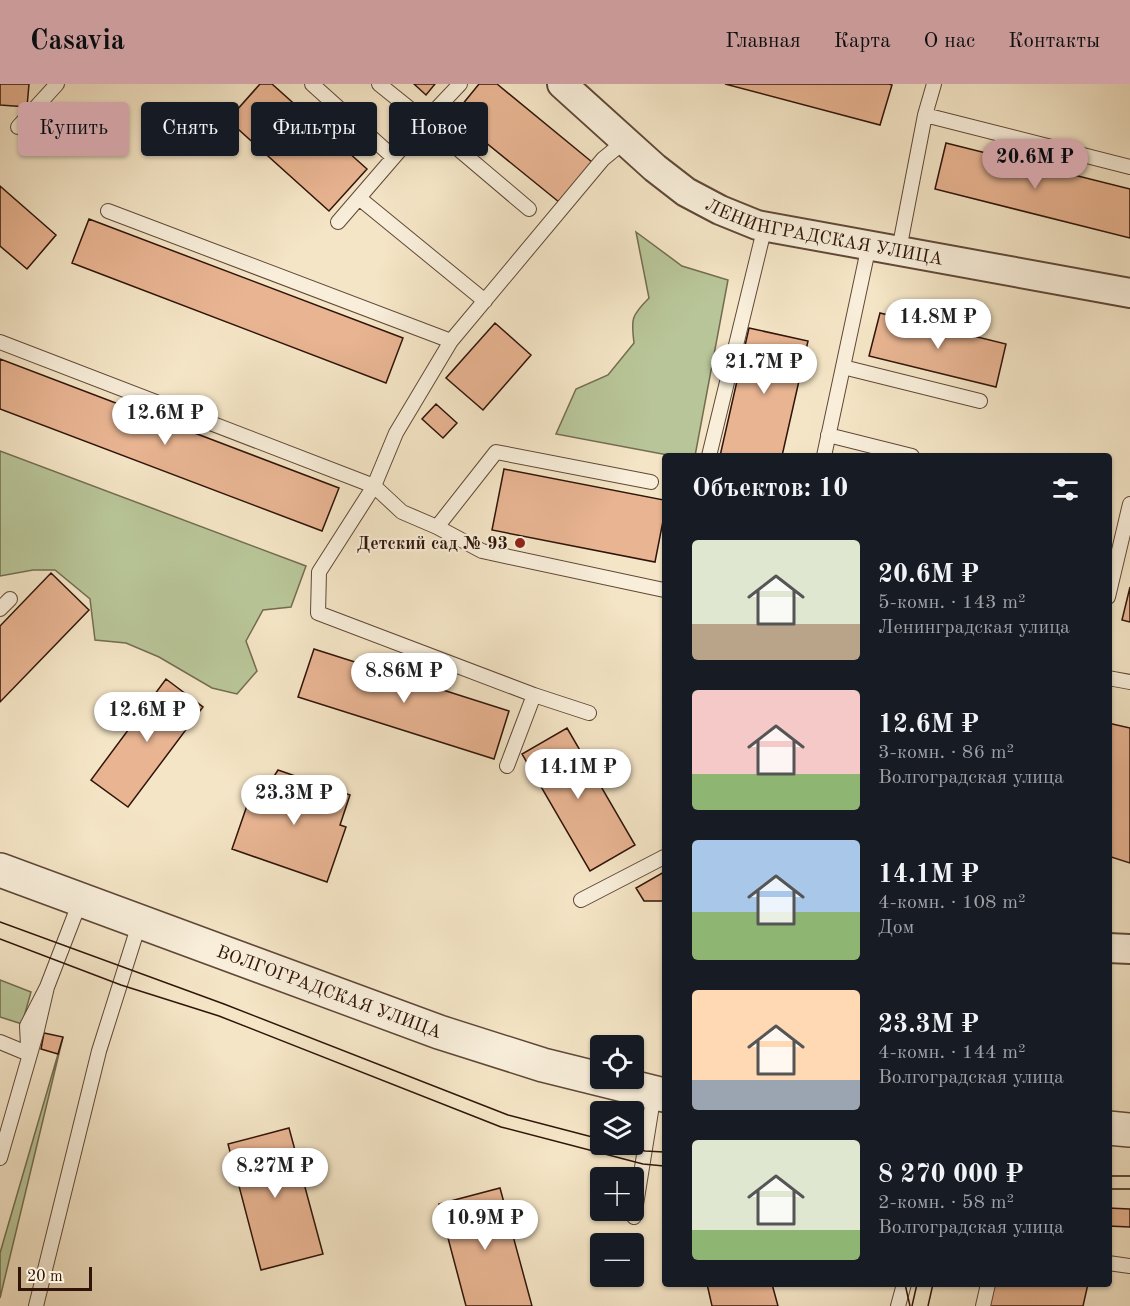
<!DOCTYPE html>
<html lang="ru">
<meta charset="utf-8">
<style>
:root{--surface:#171b24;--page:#20242c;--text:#f1f3f6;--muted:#9ea1a6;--accent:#c59692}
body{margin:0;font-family:"Old Standard TT",serif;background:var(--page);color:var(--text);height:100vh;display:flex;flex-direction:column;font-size:22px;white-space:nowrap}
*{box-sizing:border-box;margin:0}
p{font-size:20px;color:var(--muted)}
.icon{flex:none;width:33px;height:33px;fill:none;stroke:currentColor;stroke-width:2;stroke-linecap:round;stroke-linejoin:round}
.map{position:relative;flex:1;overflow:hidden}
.sheet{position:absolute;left:662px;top:369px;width:450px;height:834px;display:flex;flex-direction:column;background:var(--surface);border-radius:6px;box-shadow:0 2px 4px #0004}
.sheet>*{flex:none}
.hud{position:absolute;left:18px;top:18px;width:554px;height:54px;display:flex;gap:12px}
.fabs{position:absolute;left:590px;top:951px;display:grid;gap:12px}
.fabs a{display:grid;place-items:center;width:54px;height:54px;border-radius:6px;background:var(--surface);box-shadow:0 2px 4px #0004;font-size:30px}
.scale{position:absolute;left:18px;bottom:15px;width:74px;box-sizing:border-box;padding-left:6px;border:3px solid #2f1409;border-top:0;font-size:16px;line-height:21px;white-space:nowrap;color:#2f1409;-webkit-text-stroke:4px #f8eeda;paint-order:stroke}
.price{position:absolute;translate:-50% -51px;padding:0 14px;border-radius:21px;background:#fff;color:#222;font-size:20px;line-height:39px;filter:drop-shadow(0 2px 3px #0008)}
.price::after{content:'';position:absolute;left:50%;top:36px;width:18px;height:14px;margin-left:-9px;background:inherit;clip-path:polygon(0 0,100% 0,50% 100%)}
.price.selected{background:var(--accent);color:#111}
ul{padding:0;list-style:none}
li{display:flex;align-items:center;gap:18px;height:150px;padding:0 30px}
li span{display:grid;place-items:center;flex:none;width:168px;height:120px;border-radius:6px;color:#555}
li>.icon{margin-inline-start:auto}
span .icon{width:72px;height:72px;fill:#fffc;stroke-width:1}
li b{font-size:26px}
h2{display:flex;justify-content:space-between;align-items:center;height:72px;padding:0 30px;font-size:26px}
.tag{padding:0 21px;border-radius:6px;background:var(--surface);box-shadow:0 2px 4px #0004;font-size:21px;line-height:54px}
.tag.selected{background:var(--accent);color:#111}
header{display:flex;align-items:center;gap:36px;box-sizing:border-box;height:84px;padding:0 30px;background:var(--accent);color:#111}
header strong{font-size:28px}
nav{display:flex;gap:33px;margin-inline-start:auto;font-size:21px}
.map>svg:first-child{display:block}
</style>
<header>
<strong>Casavia</strong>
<nav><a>Главная</a><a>Карта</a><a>О нас</a><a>Контакты</a></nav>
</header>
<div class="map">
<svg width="1130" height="1222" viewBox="0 0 1130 1222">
<rect width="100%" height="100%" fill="#f4e5c6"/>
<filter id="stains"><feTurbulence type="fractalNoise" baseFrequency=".00333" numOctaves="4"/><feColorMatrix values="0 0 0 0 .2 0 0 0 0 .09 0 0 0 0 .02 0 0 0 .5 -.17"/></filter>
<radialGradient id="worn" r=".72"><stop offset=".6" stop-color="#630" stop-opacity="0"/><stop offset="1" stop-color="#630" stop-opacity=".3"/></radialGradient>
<path fill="#b8c598" stroke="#746c50" stroke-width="1.5" d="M636 148 682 182 728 196 695 372H673L556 350 576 305 608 291 634 259C631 235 631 232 649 214Z
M0 367 306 482 291 523 263 526 246 557 257 587 237 610 212 604 159 573 126 559 95 556 90 515 55 486H33L0 492Z
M0 896 31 908 22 940 0 933Z
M63 953 0 1214V1169Z"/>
<path fill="#e8b492" stroke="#2f1409" stroke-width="1.5" d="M0 0H29L27 23 0 21Z
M260 0H272L367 85 329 127 228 36Z
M414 0H435L426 11Z
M479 0H497L592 78 559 118 453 32Z
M725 0H889L892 1 880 41Z
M946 59 1130 105V154L935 105Z
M0 102 56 151 27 185 0 162Z
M89 135 403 254 386 299 72 179Z
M880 229 1006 260 996 303 869 272Z
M495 239 531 271 483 326 446 294Z
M749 244 808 257 782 372H720Z
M0 275 339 404 322 447 0 325Z
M436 320 457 339 443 354 422 335Z
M504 385 664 416V432L655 478 492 446Z
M51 489 89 526 0 618V542Z
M1130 503V538L1122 536Z
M314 565 509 627 494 675 298 613Z
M166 595 203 623 128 723 91 696Z
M1108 639 1130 644V779L1108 772Z
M567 644 635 761 590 787 522 670Z
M278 686 350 711 340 741 346 743 327 798 232 765 251 710 261 713Z
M664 788V817H644L636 804Z
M44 949 63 953 58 970 41 965Z
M289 1044 323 1170 261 1186 228 1060Z
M500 1104 532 1222H466L439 1120Z
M1108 1124 1130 1125V1143L1108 1142Z
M707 1200H772L778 1222H712Z
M993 1200H1088L1083 1222H988Z"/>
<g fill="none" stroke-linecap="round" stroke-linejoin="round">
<defs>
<path id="service" d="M312 0 393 73
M460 0 425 37 529 125
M925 31 1130 83
M18 43 57 0
M359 114 485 217
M108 127 451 257
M338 138 425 37 379 0
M899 166 925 31 934 0
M0 258 374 402 402 428 437 443 496 368 651 398
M843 283 980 317
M828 351 912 372
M709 372 765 142
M824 372 869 161
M437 443 482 467 664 506
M1108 513 1130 420
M0 525 10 515
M1108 594 1130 598
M534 611 318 529 319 488 374 402 396 349 451 257 603 75 625 57
M507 682 534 611 589 629
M581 816 664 773
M0 958 29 970
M28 962 27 942 47 903 81 815
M0 1074 37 946 47 903
M634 1133 654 1009
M1108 1179 1130 1182
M36 1222 99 967 140 837
M898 1222 904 1200
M983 1222 988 1200"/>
<g id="minor">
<path id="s1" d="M562 0 655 84 686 108 720 126 757 141 1130 209"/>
<path d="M1108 864 1130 865"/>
</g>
<g id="tertiary">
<path id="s2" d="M0 786 439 948 543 981 664 1011"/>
<path d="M1108 1044 1130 1046"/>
</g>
</defs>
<use href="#service" stroke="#604838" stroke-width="16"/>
<use href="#minor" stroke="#604838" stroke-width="32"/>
<use href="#tertiary" stroke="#604838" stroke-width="36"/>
<use href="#service" stroke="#f8eeda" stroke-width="14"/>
<use href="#minor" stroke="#f8eeda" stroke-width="28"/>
<use href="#tertiary" stroke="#f8eeda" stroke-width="33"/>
<path stroke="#2f1409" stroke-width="1.5" d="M0 838 224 920 508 1031 600 1055
M0 855 121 901 219 932 501 1043 643 1080 664 1082
M621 1060 645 1067 664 1068
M1108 1092H1130
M1108 1105H1130
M905 1200 910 1222
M912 1222 917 1200
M928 1222 933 1200"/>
</g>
<circle fill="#8f2418" stroke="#f8eeda" stroke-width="2" cx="520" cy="459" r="6"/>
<g text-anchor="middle" stroke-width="4.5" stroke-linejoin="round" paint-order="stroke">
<g font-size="18" fill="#2f1409" stroke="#f8eeda">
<text dy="6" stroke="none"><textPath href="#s1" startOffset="310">ЛЕНИНГРАДСКАЯ УЛИЦА</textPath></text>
<text dy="6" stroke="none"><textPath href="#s2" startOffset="351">ВОЛГОГРАДСКАЯ УЛИЦА</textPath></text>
</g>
<g font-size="18" font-weight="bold" fill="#2f1409" stroke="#f8eeda" text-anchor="end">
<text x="508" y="465">Детский сад № 93</text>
</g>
</g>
<rect width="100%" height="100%" filter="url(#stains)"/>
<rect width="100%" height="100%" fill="url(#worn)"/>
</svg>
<div class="fabs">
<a><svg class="icon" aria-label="locate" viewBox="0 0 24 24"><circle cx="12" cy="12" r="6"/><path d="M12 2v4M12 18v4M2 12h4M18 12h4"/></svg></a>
<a><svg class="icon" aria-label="layers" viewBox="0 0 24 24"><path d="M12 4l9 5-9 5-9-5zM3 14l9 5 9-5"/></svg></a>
<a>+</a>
<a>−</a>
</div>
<div class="scale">20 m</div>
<b class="price selected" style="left:1035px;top:106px">20.6M ₽</b>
<b class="price" style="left:938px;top:266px">14.8M ₽</b>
<b class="price" style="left:764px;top:311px">21.7M ₽</b>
<b class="price" style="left:165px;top:362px">12.6M ₽</b>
<b class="price" style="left:404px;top:620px">8.86M ₽</b>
<b class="price" style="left:147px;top:659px">12.6M ₽</b>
<b class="price" style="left:578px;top:716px">14.1M ₽</b>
<b class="price" style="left:294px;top:742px">23.3M ₽</b>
<b class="price" style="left:275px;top:1115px">8.27M ₽</b>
<b class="price" style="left:485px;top:1167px">10.9M ₽</b>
<div class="hud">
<a class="tag selected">Купить</a>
<a class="tag">Снять</a>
<a class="tag">Фильтры</a>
<a class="tag">Новое</a>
</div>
<section class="sheet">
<h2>Объектов: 10<svg class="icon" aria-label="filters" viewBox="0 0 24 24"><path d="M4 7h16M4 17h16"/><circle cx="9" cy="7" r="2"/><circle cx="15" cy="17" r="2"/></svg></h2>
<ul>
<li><span style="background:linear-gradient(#dfe7d0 70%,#b9a48a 0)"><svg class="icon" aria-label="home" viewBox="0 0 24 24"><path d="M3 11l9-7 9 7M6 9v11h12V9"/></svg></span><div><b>20.6M ₽</b><p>5-комн. · 143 m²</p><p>Ленинградская улица</p></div></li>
<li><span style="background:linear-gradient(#f6c9c9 70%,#8fb573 0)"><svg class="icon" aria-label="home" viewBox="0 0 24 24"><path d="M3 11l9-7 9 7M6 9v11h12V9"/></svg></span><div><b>12.6M ₽</b><p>3-комн. · 86 m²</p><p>Волгоградская улица</p></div></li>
<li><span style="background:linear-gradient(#a9c7e8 60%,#8fb573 0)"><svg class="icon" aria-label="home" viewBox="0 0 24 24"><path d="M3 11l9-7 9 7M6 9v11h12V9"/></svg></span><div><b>14.1M ₽</b><p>4-комн. · 108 m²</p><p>Дом</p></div></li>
<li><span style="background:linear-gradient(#ffd9b3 75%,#9aa5b1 0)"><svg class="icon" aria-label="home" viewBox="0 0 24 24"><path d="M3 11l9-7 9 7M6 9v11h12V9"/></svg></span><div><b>23.3M ₽</b><p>4-комн. · 144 m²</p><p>Волгоградская улица</p></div></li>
<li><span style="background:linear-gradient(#dfe7d0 75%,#8fb573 0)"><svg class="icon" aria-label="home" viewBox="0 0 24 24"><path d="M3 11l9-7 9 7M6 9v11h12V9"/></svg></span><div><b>8 270 000 ₽</b><p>2-комн. · 58 m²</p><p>Волгоградская улица</p></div></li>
</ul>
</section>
</div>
